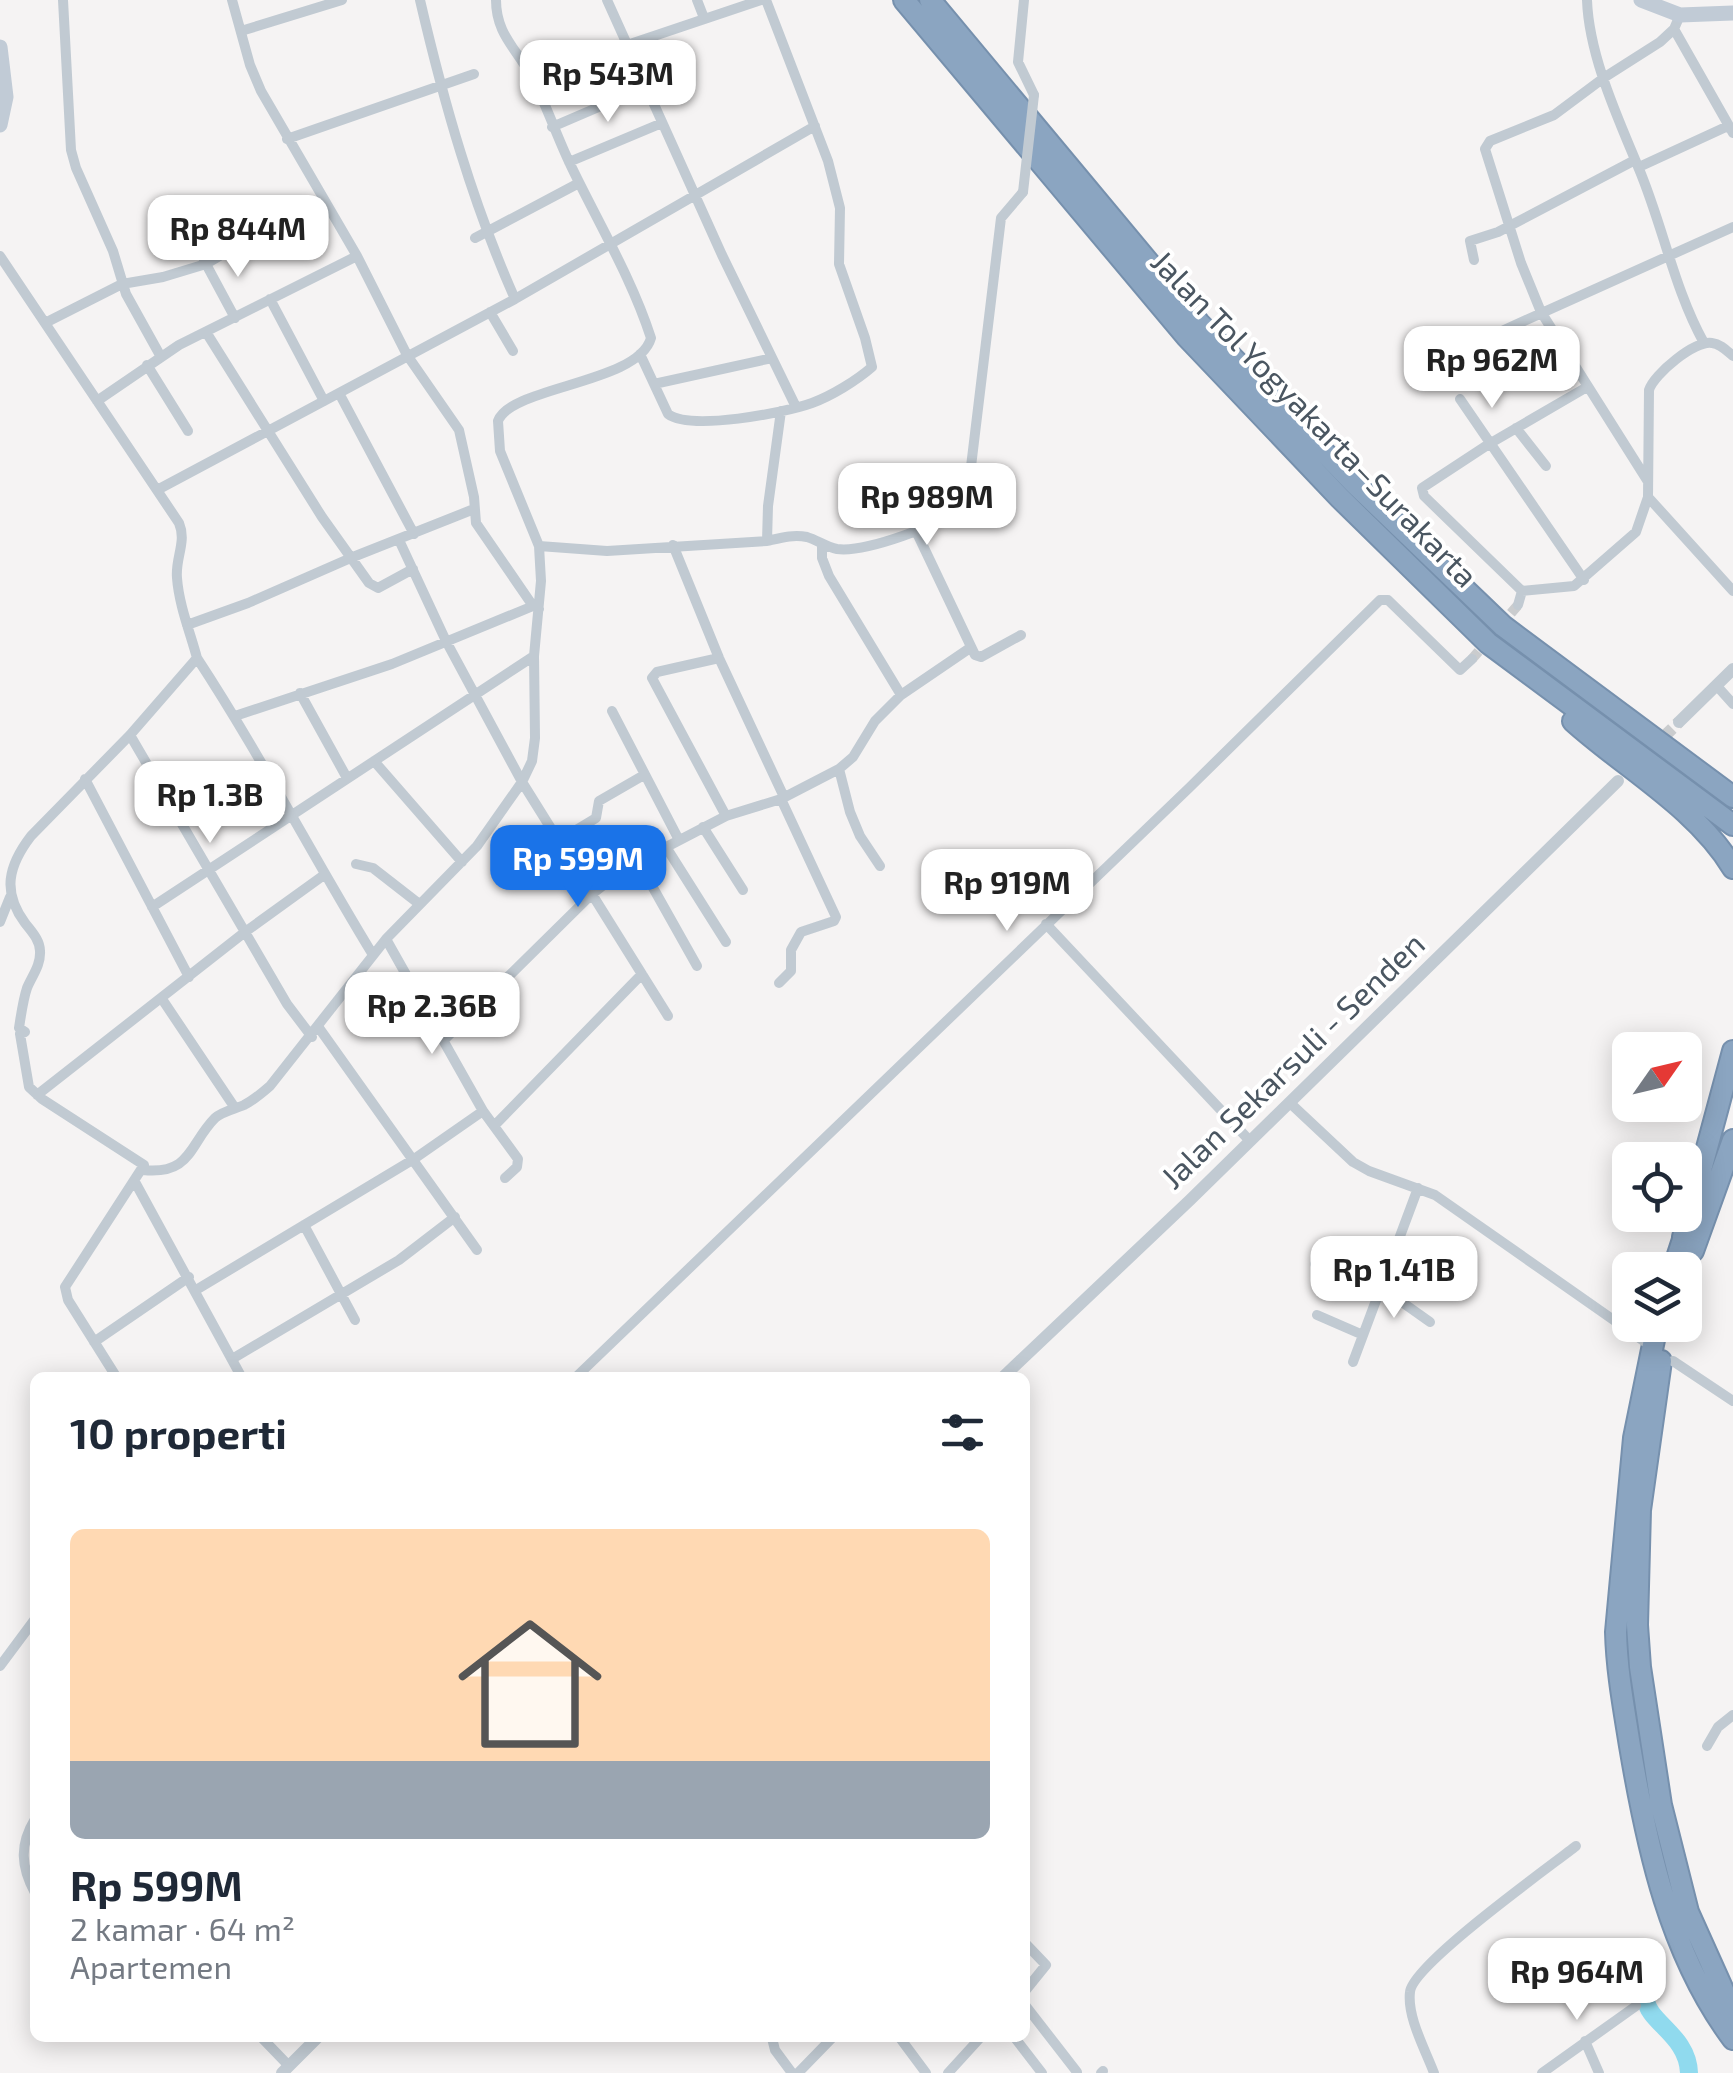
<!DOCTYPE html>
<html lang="id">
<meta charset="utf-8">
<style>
:root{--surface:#fff;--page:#f2f2f3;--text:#1f2937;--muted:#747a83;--accent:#1a73e8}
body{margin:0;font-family:"Exo 2",sans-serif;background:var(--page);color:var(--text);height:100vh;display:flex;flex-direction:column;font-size:38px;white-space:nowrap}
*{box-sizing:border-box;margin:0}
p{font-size:32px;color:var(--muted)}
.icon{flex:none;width:55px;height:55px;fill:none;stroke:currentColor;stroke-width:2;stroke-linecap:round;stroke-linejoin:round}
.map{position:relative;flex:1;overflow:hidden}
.panel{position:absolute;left:30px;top:1372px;width:1000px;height:670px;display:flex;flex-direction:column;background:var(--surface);border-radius:15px;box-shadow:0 5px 25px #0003}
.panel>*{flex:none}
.needle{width:65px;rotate:56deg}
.buttons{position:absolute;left:1612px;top:1032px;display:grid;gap:20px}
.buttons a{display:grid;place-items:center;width:90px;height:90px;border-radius:15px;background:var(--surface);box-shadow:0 5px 25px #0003;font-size:50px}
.price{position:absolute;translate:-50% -85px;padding:0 22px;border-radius:20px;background:#fff;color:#222;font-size:32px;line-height:65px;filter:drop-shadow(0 2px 5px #0008)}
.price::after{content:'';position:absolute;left:50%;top:60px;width:30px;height:22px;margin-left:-15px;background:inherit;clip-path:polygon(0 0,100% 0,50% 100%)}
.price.on{background:var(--accent);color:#fff}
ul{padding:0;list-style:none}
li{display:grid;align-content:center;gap:20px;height:530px;padding:0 40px}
li span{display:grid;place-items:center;height:310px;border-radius:15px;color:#555}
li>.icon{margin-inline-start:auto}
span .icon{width:180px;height:180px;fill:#fffc;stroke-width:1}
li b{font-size:42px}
h2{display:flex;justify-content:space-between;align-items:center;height:120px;padding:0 40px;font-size:42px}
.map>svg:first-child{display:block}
</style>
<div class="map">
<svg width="1733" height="2073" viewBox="0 0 1733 2073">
<rect width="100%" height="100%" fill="#f5f3f3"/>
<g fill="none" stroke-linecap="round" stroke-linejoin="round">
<path stroke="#90daee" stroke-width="18" d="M1646 1999C1647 2022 1688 2035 1689 2073"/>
<path stroke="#caccce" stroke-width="10" stroke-dasharray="10 5" stroke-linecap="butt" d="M1472 659 1518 605"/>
<path stroke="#caccce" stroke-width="12" stroke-dasharray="12 6" stroke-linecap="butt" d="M1638 762 1679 722"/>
<defs>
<path id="motorway" d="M904 0 1187 337 1340 498 1488 643 1733 825
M930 0 1199 323 1355 484 1503 626 1733 797
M1573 721C1625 768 1696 807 1733 868
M1683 1237 1733 1051
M1693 1251 1733 1140
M1673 1270 1688 1224
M1657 1325 1634 1438 1616 1632C1617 1671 1624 1708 1630 1746 1647 1847 1670 1955 1733 2039
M1661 1361 1640 1510 1637 1625 1640 1667 1661 1805 1688 1912 1733 2012"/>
</defs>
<use href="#motorway" stroke="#7690ad" stroke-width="24"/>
<path stroke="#c1cad2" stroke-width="10" d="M63 0 71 150 76 168 113 251 126 294 161 357
M232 0 250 65 261 91 357 256 407 355 459 430 474 497 476 523 533 606 539 609
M420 0C444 103 472 202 515 299
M607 0 722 255 796 407
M697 0 704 18
M1024 0 1018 62 1034 95
M1587 0C1589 56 1618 118 1639 169 1663 226 1674 289 1704 343
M1674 29 1733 133
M241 31 342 0
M532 77 761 0
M552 127 601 106
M287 139 474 74
M569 162 662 123
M1639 167 1728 126
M188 204 192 233 206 264 250 238
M475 238 579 183
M0 256 179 523C187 542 175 558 177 578 179 605 190 632 197 658L130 735 31 836C8 866 2 892 25 923 31 931 40 940 40 951 41 965 32 976 27 988 23 1000 21 1015 19 1028L25 1032 20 1034 29 1087 42 1099 144 1165 65 1287 68 1300 117 1378
M1474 260 1470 241 1498 232 1635 160
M270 299 324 401
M490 312 513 351
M45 323 122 284 163 277 206 264 235 318
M1504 330 1733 227
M206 332 322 517 369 583 378 588 413 569
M640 354 668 414C691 431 784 413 812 403 831 396 856 381 872 367L865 338 839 264 840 208 828 161 766 0
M147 365 188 431
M654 384 772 358
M339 393 414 534
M1460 399 1584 580
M97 401 179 345 357 256
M1516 428 1546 466
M1647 480 1541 312 1521 263 1485 149 1490 141 1554 115 1605 77 1660 42 1674 29 1680 15
M159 489 515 299 815 126
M1648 497 1733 591
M916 531 975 655 981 657 1021 635
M399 540 446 641 522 782 668 1016
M767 541 768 506 781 411
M822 544V558L829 576 901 695
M673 545 719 658 784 797
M539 546 607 551 767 541C780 538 793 534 807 537 817 540 826 547 837 549 867 553 939 524 966 508L1001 218 1023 192
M1522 591 1424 496 1422 488 1489 444 1587 387
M1518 605 1522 591 1574 586 1636 532 1648 497 1649 390C1654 374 1695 340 1712 343 1721 344 1727 351 1733 356
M187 625 248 603 353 557 474 509
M197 658C260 754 313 857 373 955
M719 658 657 672 652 678 726 816
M1716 685 1733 704
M300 693 347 778
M612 711 679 840
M235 716 392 664 533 606
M130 735 287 1004 312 1037
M374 761 462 862
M839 769 850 812 860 836 880 866
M85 779 189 977
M703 827 743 890
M558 841 596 818 599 801 644 775
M666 847 726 942
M638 861 697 966
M356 864 373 868 418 903
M152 907 534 656
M0 922 10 897
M1046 924 1250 1141
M386 939 483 1111 518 1159 517 1167 505 1178
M779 983 791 971V950L801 932 834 921 836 917 781 799
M162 999 235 1108
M319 1028 477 1250
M445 1039 592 894 624 869 726 816 781 799 839 769 853 757 875 721 901 695 970 648
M37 1095 245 932 324 875
M1290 1103 1353 1162 1369 1171 1435 1195 1645 1342
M494 1126 642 974
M143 1170C192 1175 189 1144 215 1118 223 1111 235 1109 244 1105 254 1100 262 1093 270 1086L386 939 477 846 522 782 532 761 535 738 534 656 541 581 539 546 500 451 498 421C511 386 638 384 651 338 632 279 599 224 572 168 557 138 547 105 531 76 516 48 496 34 496 0
M135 1182 242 1378
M304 1225 355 1320
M1315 1264 1379 1293
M1382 1288 1430 1322
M196 1290 414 1159 483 1111
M1317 1315 1363 1335
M94 1342 189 1277
M232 1359 399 1260 455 1217
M1673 1361 1733 1401
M1353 1362 1418 1188
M575 1378 1189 788 1380 600H1388L1460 670 1472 659
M0 1666 35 1619
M1707 1746 1718 1727 1733 1715
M35 1819C19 1845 21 1867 35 1893
M1025 1943 1046 1965 1025 1991
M1025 2005 1077 2072
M262 2038 289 2066
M772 2038 775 2050 792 2073
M900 2038 926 2073
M1015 2038 1042 2073
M1585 2041 1599 2073
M798 2073 832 2038
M948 2073 980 2038
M1101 2073 1103 2071
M1434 2073C1425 2049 1407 2017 1410 1992 1412 1965 1548 1868 1576 1846
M1542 2073 1636 2006"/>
<path stroke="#c1cad2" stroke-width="12" d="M1679 722 1733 669
M1002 1378 1190 1200 1618 781
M282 2073 317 2038"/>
<path stroke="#c1cbd6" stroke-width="15" d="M1641 0 1680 15 1733 13
M0 47 6 97 0 125"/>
<use href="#motorway" stroke="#8ba5c1" stroke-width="20"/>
<path stroke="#c1cad2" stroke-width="10" d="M1023 192 1034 95"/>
</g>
<g text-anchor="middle" stroke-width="8" stroke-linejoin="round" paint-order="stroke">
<g font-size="32" fill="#4a5661" stroke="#fff">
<text transform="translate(1314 419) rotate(46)" y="11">Jalan Tol Yogyakarta–Surakarta</text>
<text transform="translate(1293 1061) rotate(-44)" y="11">Jalan Sekarsuli - Senden</text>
</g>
</g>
</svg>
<div class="buttons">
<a><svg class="needle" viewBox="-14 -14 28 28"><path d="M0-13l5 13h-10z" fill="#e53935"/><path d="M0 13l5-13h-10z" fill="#747a83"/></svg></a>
<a><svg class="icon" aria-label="locate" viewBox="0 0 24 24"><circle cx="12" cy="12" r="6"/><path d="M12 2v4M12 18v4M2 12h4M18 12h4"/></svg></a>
<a><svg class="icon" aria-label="layers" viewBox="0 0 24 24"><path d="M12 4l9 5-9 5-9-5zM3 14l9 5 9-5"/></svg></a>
</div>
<b class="price" style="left:608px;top:125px">Rp 543M</b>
<b class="price" style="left:238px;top:280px">Rp 844M</b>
<b class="price" style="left:1492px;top:411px">Rp 962M</b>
<b class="price" style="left:927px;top:548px">Rp 989M</b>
<b class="price" style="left:210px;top:846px">Rp 1.3B</b>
<b class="price on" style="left:578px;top:910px">Rp 599M</b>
<b class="price" style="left:1007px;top:934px">Rp 919M</b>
<b class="price" style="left:432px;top:1057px">Rp 2.36B</b>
<b class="price" style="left:1394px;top:1321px">Rp 1.41B</b>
<b class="price" style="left:1577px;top:2023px">Rp 964M</b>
<section class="panel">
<h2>10 properti<svg class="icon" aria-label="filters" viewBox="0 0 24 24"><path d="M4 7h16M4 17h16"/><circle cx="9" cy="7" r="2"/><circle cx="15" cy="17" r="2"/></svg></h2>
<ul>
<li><span style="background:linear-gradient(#ffd9b3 75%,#9aa5b1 0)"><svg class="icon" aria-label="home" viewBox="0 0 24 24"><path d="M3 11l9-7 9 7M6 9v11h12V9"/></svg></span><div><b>Rp 599M</b><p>2 kamar · 64 m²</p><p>Apartemen</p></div></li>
</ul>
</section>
</div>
